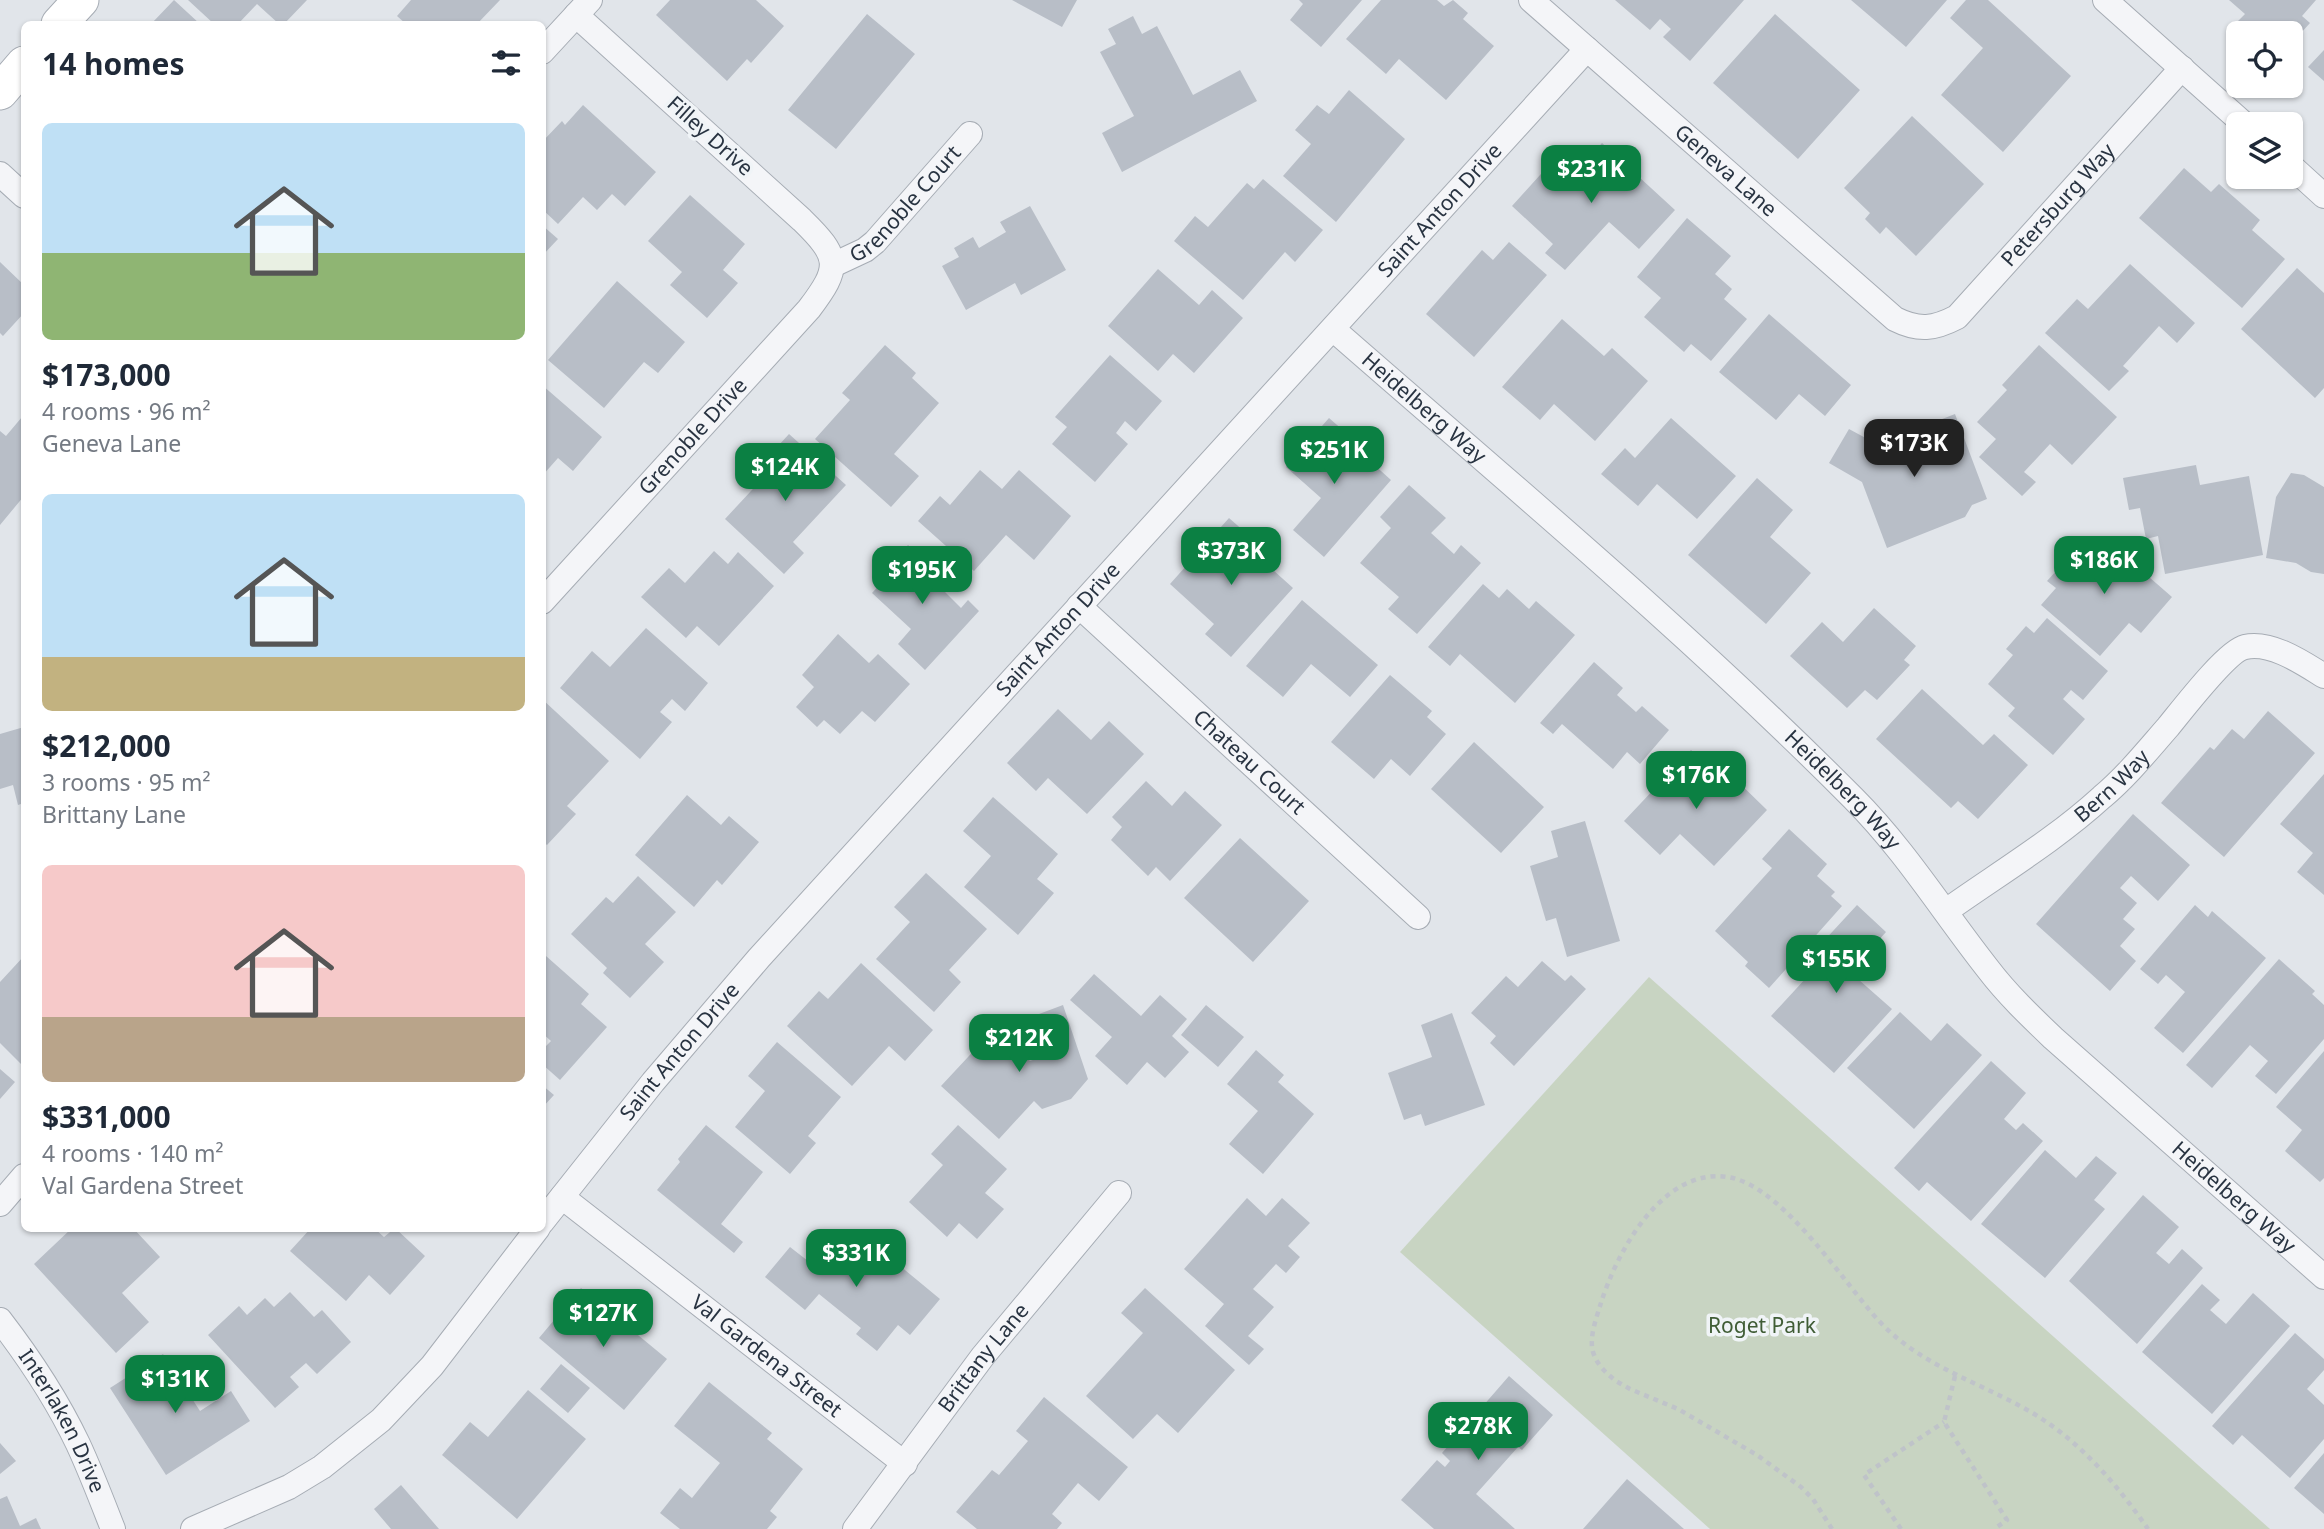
<!DOCTYPE html>
<meta charset="utf-8">
<style>
:root{--surface:#fff;--page:#f6f6f7;--text:#1f2937;--muted:#747a83;--accent:#0b8043}
body{margin:0;font-family:"Noto Sans",sans-serif;background:var(--page);color:var(--text);height:100vh;display:flex;flex-direction:column;font-size:26px;white-space:nowrap}
*{box-sizing:border-box;margin:0}
p{font-size:23px;color:var(--muted)}
.icon{flex:none;width:38px;height:38px;fill:none;stroke:currentColor;stroke-width:2;stroke-linecap:round;stroke-linejoin:round}
.map{position:relative;flex:1;overflow:hidden}
.side{position:absolute;left:21px;top:21px;width:525px;height:1211px;display:flex;flex-direction:column;background:var(--surface);border-radius:10px;box-shadow:0 2px 5px #0004}
.side>*{flex:none}
.tools{position:absolute;left:2226px;top:21px;display:grid;gap:14px}
.tools a{display:grid;place-items:center;width:77px;height:77px;border-radius:10px;background:var(--surface);box-shadow:0 2px 5px #0004;font-size:35px}
.price{position:absolute;translate:-50% -60px;padding:0 16px;border-radius:14px;background:var(--accent);color:#fff;font-size:23px;line-height:46px;filter:drop-shadow(0 2px 4px #0008)}
.price::after{content:'';position:absolute;left:50%;top:42px;width:21px;height:16px;margin-left:-10px;background:inherit;clip-path:polygon(0 0,100% 0,50% 100%)}
.price.active{background:#222;color:#fff}
ul{padding:0;list-style:none}
li{display:grid;align-content:center;gap:14px;height:371px;padding:0 21px}
li span{display:grid;place-items:center;height:217px;border-radius:10px;color:#555}
li>.icon{margin-inline-start:auto}
span .icon{width:126px;height:126px;fill:#fffc;stroke-width:1}
li b{font-size:30px}
h2{display:flex;justify-content:space-between;align-items:center;height:84px;padding:0 21px;font-size:30px}
.map>svg:first-child{display:block}
</style>
<div class="map">
<svg width="2324" height="1529" viewBox="0 0 2324 1529">
<rect width="100%" height="100%" fill="#e1e5ea"/>
<path fill="#c8d4c2" d="M1649 977 2270 1529H1710L1400 1252Z"/>
<path fill="#b8bec7" d="M174 0 200 24H151Z
M188 0H307L284 24H279L257 4 238 24H214Z
M411 0H500L477 24H406L397 16Z
M670 0H756L784 26 751 63 747 59 727 81 656 15Z
M1012 0H1077L1062 27Z
M1299 0H1362L1321 47 1290 20 1303 4Z
M1381 0H1437L1444 6 1453 0 1468 13 1463 19 1494 46 1446 100 1399 59 1386 74 1346 39Z
M1615 0H1744L1690 61 1663 37 1671 29 1660 19 1650 30Z
M1851 0H1947L1906 47Z
M1966 0H1988L2071 76 2003 152 1941 95 1983 48 1950 18Z
M2229 0H2316L2302 16 2310 23 2291 44V33H2251L2238 21 2245 14Z
M867 14 915 54 836 149 788 110Z
M1775 14 1860 90 1798 159 1713 83Z
M1133 16 1142 34 1157 26 1193 95 1240 70 1257 101 1122 172 1102 133 1134 116 1100 52 1116 44 1108 29Z
M2324 50V81L2308 67Z
M1349 90 1405 139 1336 222 1283 176 1311 144 1295 130 1317 105 1329 114Z
M583 105 656 172 625 206 612 194 597 210 583 197 558 224 542 209V142L562 121 565 125Z
M1912 116 1984 184 1916 256 1886 227 1880 234 1865 219 1870 213 1844 188Z
M1602 143 1675 210 1639 249 1609 222 1565 270 1545 253 1553 244 1512 206 1559 154 1577 171Z
M2184 168 2211 192 2219 184 2260 220 2252 230 2285 259 2242 308 2139 218Z
M1263 179 1323 230 1295 262 1285 252 1243 300 1174 241 1195 216 1208 227 1247 183 1254 189Z
M690 195 745 244 723 270 738 283 707 318 670 285 682 272 648 241Z
M1030 206 1066 270 1021 295 1015 283 966 310 942 266 959 257 954 248 973 237 979 248 1006 232 1000 222Z
M1687 218 1731 256 1715 274 1732 289 1724 299 1747 319 1711 361 1691 344 1684 352 1644 317 1661 298 1637 277Z
M542 225 558 239 542 256Z
M1509 242 1547 275 1474 357 1426 314 1482 250 1493 260Z
M0 262 24 285V313L3 336 0 333Z
M2130 264 2195 323 2177 343 2159 326 2123 366 2129 371 2109 391 2045 333 2077 299 2088 309Z
M2297 268 2324 293V388L2315 398 2241 329Z
M1158 269 1199 305 1212 290 1243 318 1194 373 1173 354 1158 371 1108 326Z
M617 281 685 342 658 373 644 362 604 408 548 360Z
M1769 314 1851 385 1825 416 1799 394 1776 420 1719 372Z
M1562 319 1604 356 1612 348 1648 381 1595 441 1554 404 1540 420 1502 387Z
M885 345 916 373 912 378 939 403 894 454 919 476 891 507 815 439 850 400 842 393Z
M2039 345 2117 417 2072 465 2050 444 2024 472 2036 482 2022 496 1979 457 1996 439 1977 422 2007 390 2002 385Z
M1110 355 1162 401 1136 431 1125 421 1116 433 1128 444 1095 482 1052 444 1067 427 1055 417Z
M542 385 602 437 573 471 558 458 542 476Z
M1955 414 1987 499 1972 505 1965 517 1887 548 1862 482 1829 463 1849 429 1873 442 1900 432 1908 452 1917 448 1932 423Z
M22 417 24 419V496L0 525V431L6 436Z
M1329 418 1360 445 1350 457 1365 470 1371 462 1391 480 1324 557 1293 530 1321 498 1286 467Z
M1671 418 1736 476 1697 519 1657 484 1638 506 1601 474 1625 448 1635 458Z
M789 434 846 485 793 542 804 553 784 574 725 519 775 465 767 458Z
M2196 465 2200 485 2249 476 2263 555 2165 574 2158 536 2146 539 2140 508 2129 510 2123 478Z
M980 470 1002 489 1019 470 1071 516 1034 560 1006 535 974 571 918 521 940 496 950 505Z
M2291 473 2304 475 2324 487V574L2311 572 2296 563 2266 558 2276 497Z
M1757 478 1793 510 1770 537 1811 573 1766 624 1688 555Z
M1409 485 1446 518 1431 533 1454 554 1461 545 1481 563 1417 634 1388 609 1399 597 1360 563 1391 528 1380 517Z
M1229 518 1261 546 1254 553 1293 588 1231 657 1205 634 1214 624 1170 584Z
M2102 536 2172 597 2141 633 2129 623 2100 656 2041 605 2056 588 2047 581 2068 558 2076 565Z
M908 545 951 584 944 591 961 608 968 600 979 611 925 670 898 644 911 629 872 593 884 580 880 576Z
M714 551 728 564 738 552 774 586 719 646 697 626 686 638 641 597 669 568 685 583Z
M1483 584 1499 598 1507 589 1529 609 1536 601 1575 635 1515 703 1460 654 1450 666 1428 647Z
M1302 600 1378 665 1350 697 1311 664 1283 697 1246 666Z
M1874 608 1916 646 1904 660 1910 665 1877 700 1865 690 1847 708 1790 656 1822 622 1843 642Z
M2047 618 2108 671 2083 700 2071 690 2063 699 2085 719 2053 755 2008 716 2015 708 1988 684 2013 655 2006 649 2026 626 2034 633Z
M646 628 708 683 685 711 672 699 660 712 672 722 640 759 560 688 592 651 610 667Z
M838 634 869 663 878 654 910 684 875 722 862 711 840 734 824 720 817 727 796 707 814 687 802 675Z
M1594 662 1623 688 1617 695 1636 712 1642 706 1669 730 1640 764 1627 752 1613 769 1562 724 1553 734 1540 723Z
M1390 675 1432 711 1427 717 1446 734 1410 776 1391 759 1374 779 1331 742Z
M1922 689 1983 745 1994 734 2028 765 1978 819 1958 801 1951 808 1876 739Z
M542 699 609 761 567 806 576 814 547 845 542 841Z
M1058 709 1091 740 1109 721 1144 754 1087 814 1048 778 1036 791 1007 763Z
M2268 711 2315 753 2224 857 2161 803 2210 747 2214 750 2232 729 2244 739Z
M24 727V803L18 805 13 785 0 789V734Z
M1474 742 1544 807 1501 853 1431 789Z
M1691 750 1724 782 1731 775 1767 810 1714 866 1680 834 1660 855 1624 821Z
M2324 774V895L2297 872 2313 853 2280 824Z
M1146 781 1172 806 1185 791 1222 825 1170 881 1156 867 1148 876 1111 840 1122 827 1112 817Z
M687 795 721 825 729 816 759 842 722 885 717 880 694 907 635 855Z
M993 797 1058 854 1037 879 1054 893 1018 935 964 887 991 856 963 831Z
M2133 814 2190 865 2158 901 2131 876 2120 888 2137 903 2123 919 2135 929 2120 946 2136 961 2110 991 2036 924Z
M1585 821 1620 941 1567 957 1556 918 1546 921 1530 866 1558 857 1551 831Z
M1789 829 1827 864 1817 876 1835 892 1831 896 1842 906 1769 988 1745 966 1748 962 1715 931 1772 868 1762 859Z
M1240 838 1309 901 1253 962 1184 898Z
M926 873 987 929 949 970 961 982 934 1012 876 959 910 922 894 907Z
M638 876 676 912 645 944 664 962 630 998 603 973 607 968 571 934 606 897 613 903Z
M1857 905 1886 932 1850 972 1892 1009 1834 1073 1771 1016 1818 965 1809 957Z
M2195 905 2208 917 2212 911 2266 958 2183 1053 2154 1028 2185 992 2166 975 2158 984 2140 969Z
M24 956V1067L0 1043V982Z
M546 956 589 994 581 1004 607 1027 560 1080 542 1064V1050L551 1041 542 1033V960Z
M2279 959 2315 991 2312 994 2324 1005V1039L2276 1094 2255 1076 2268 1061 2250 1045 2212 1088 2186 1065Z
M1542 961 1565 981 1571 975 1586 989 1514 1066 1490 1043 1496 1036 1471 1013 1506 976 1518 987Z
M861 963 933 1030 905 1061 889 1046 852 1086 787 1026 819 991 828 999Z
M1094 974 1141 1016 1160 995 1187 1019 1172 1036 1189 1052 1165 1078 1147 1062 1127 1085 1095 1056 1112 1037 1070 1000Z
M1063 1005 1088 1079 1071 1099 1042 1109 1034 1101 999 1139 941 1086 995 1028 1030 1061 1044 1056 1031 1017Z
M1206 1005 1244 1037 1218 1067 1181 1035Z
M1900 1012 1931 1041 1947 1023 1982 1055 1914 1129 1847 1068Z
M1452 1013 1485 1105 1425 1126 1421 1114 1404 1120 1388 1073 1432 1057 1421 1025Z
M777 1042 841 1097 808 1136 816 1143 790 1174 735 1127 765 1091 748 1076Z
M1256 1050 1284 1075 1278 1082 1314 1114 1263 1174 1229 1144 1258 1111 1227 1084Z
M2324 1051V1178L2320 1182 2285 1151 2302 1130 2276 1107Z
M1991 1061 2026 1093 2004 1119 2016 1130 2023 1123 2043 1141 1971 1221 1927 1182 1919 1191 1894 1168Z
M0 1069 15 1082 0 1099Z
M542 1085 554 1095 542 1108Z
M706 1125 763 1172 721 1224 743 1242 734 1253 657 1190 680 1162 678 1159Z
M958 1125 1007 1169 985 1193 1004 1209 977 1239 959 1223 947 1237 909 1202 943 1165 931 1154Z
M2045 1150 2076 1178 2096 1156 2117 1173 2094 1200 2105 1209 2045 1278 1981 1224Z
M2143 1195 2179 1227 2156 1253 2169 1264 2182 1249 2203 1268 2137 1344 2069 1281Z
M1247 1198 1266 1216 1282 1198 1310 1223 1288 1246 1300 1257 1286 1273 1276 1264 1253 1289 1274 1307 1248 1336 1264 1349 1249 1365 1205 1326 1224 1304 1184 1269Z
M72 1228H133L160 1257 122 1293 149 1322 116 1353 34 1264Z
M311 1228H374L384 1237 395 1228 425 1256 390 1295 369 1275 346 1301 290 1251Z
M832 1231 878 1268 888 1256 940 1299 910 1335 898 1325 877 1351 856 1334 861 1328 819 1294 805 1310 765 1277 790 1247 808 1261Z
M2202 1284 2220 1300 2210 1310 2226 1324 2253 1293 2290 1326 2212 1414 2142 1352Z
M581 1288 667 1359 624 1410 539 1338Z
M1145 1288 1235 1370 1178 1433 1157 1414 1133 1439 1086 1396 1143 1333 1121 1313Z
M290 1292 314 1317 322 1310 351 1342 317 1374 306 1363 290 1377 299 1387 275 1408 208 1335 239 1306 247 1315 265 1298 274 1307Z
M2295 1333 2324 1359V1370L2307 1389 2324 1405V1439L2290 1478 2242 1435 2233 1445 2212 1426Z
M163 1354 200 1411 231 1391 250 1421 166 1475 110 1388Z
M561 1364 590 1388 568 1413 540 1389Z
M1509 1376 1553 1415 1522 1450 1518 1447 1476 1494 1515 1529H1434L1401 1500 1437 1460 1445 1467 1450 1461 1442 1453Z
M709 1382 772 1433 767 1439 803 1469 770 1511 777 1517 767 1529H680L660 1513 680 1488 692 1498 720 1463 674 1426Z
M528 1390 586 1439 517 1519 442 1455 470 1422 488 1437Z
M1044 1397 1128 1467 1099 1501 1078 1483 1052 1514 1062 1523 1057 1529H977L956 1512 992 1470 999 1475 1028 1441 1016 1431Z
M0 1443 16 1461 0 1474Z
M2324 1453V1514L2294 1488Z
M1627 1479 1684 1529H1583Z
M401 1485 439 1529H391L374 1509Z
M7 1496 20 1526 36 1518 41 1529H0V1499Z"/>
<g fill="none" stroke-linecap="round" stroke-linejoin="round">
<defs>
<g id="street">
<path id="s1" d="M1531 0 1895 319C1919 331 1934 329 1957 317L2182 68"/>
<path d="M2105 0 2244 124"/>
<path d="M542 52 590 0"/>
<path d="M2291 166 2324 196"/>
<path d="M0 174 24 196"/>
<path id="s2" d="M833 265 865 250 875 242 970 134"/>
<path id="s3" d="M1334 330C1509 483 1689 633 1853 798 1905 850 1943 912 1988 969 2007 994 2030 1016 2053 1038L2324 1277"/>
<path id="s4" d="M542 602 809 309C841 267 840 257 802 220L576 15"/>
<path id="s5" d="M1079 606 1418 917"/>
<path id="s6" d="M1946 911C1998 874 2055 840 2102 797 2127 776 2147 751 2168 727 2182 710 2227 651 2245 647 2271 641 2303 663 2324 676"/>
<path id="s7" d="M562 1197 905 1464"/>
<path d="M0 1204 24 1176"/>
<path id="s8" d="M542 1222 653 1082 759 958 1587 49"/>
<path id="s9" d="M0 1320C30 1359 57 1400 78 1444 91 1472 102 1501 113 1529"/>
<path d="M193 1529 289 1487 322 1467 381 1420 432 1366 538 1228"/>
<path id="s10" d="M855 1529 983 1356 1119 1193"/>
</g>
<path id="secondary" d="M59 24 81 0
M0 92 24 64"/>
</defs>
<use href="#street" stroke="#a6acb4" stroke-width="26"/>
<use href="#secondary" stroke="#a6acb4" stroke-width="37"/>
<path stroke="#bfc3c9" stroke-width="4.5" stroke-dasharray="5 5" stroke-linecap="butt" d="M1955 1376 1944 1422 2007 1520 1994 1529
M1832 1529 1813 1499 1801 1487 1757 1455 1678 1409 1630 1389 1616 1381C1606 1373 1597 1365 1593 1352 1589 1338 1596 1319 1600 1306 1616 1253 1662 1167 1728 1177 1783 1186 1843 1282 1879 1321 1921 1366 1977 1381 2029 1411 2078 1439 2116 1483 2148 1529
M1901 1529 1864 1475 1944 1422"/>
<use href="#street" stroke="#f4f5f8" stroke-width="24"/>
<use href="#secondary" stroke="#fff" stroke-width="35"/>
</g>
<g text-anchor="middle" stroke-width="7" stroke-linejoin="round" paint-order="stroke">
<g font-size="21" fill="#293442" stroke="#f0f4f7">
<text transform="translate(710 136) rotate(42)" y="7">Filley Drive</text>
<text dy="7" stroke="none"><textPath href="#s1" startOffset="259">Geneva Lane</textPath></text>
<text dy="7" stroke="none"><textPath href="#s2" startOffset="96">Grenoble Court</textPath></text>
<text dy="7" stroke="none"><textPath href="#s1" startOffset="700">Petersburg Way</textPath></text>
<text dy="7" stroke="none"><textPath href="#s8" startOffset="1353">Saint Anton Drive</textPath></text>
<text dy="7" stroke="none"><textPath href="#s3" startOffset="119">Heidelberg Way</textPath></text>
<text dy="7" stroke="none"><textPath href="#s4" startOffset="224">Grenoble Drive</textPath></text>
<text dy="7" stroke="none"><textPath href="#s8" startOffset="786">Saint Anton Drive</textPath></text>
<text dy="7" stroke="none"><textPath href="#s5" startOffset="231">Chateau Court</textPath></text>
<text dy="7" stroke="none"><textPath href="#s6" startOffset="208">Bern Way</textPath></text>
<text dy="7" stroke="none"><textPath href="#s3" startOffset="686">Heidelberg Way</textPath></text>
<text dy="7" stroke="none"><textPath href="#s8" startOffset="219">Saint Anton Drive</textPath></text>
<text dy="7" stroke="none"><textPath href="#s3" startOffset="1253">Heidelberg Way</textPath></text>
<text dy="7" stroke="none"><textPath href="#s7" startOffset="259">Val Gardena Street</textPath></text>
<text dy="7" stroke="none"><textPath href="#s10" startOffset="214">Brittany Lane</textPath></text>
<text dy="7" stroke="none"><textPath href="#s9" startOffset="119">Interlaken Drive</textPath></text>
</g>
<g font-size="21" fill="#405d36" stroke="#f0f4f7">
<text x="1762" y="1333">Roget Park</text>
</g>
</g>
</svg>
<div class="tools">
<a><svg class="icon" aria-label="locate" viewBox="0 0 24 24"><circle cx="12" cy="12" r="6"/><path d="M12 2v4M12 18v4M2 12h4M18 12h4"/></svg></a>
<a><svg class="icon" aria-label="layers" viewBox="0 0 24 24"><path d="M12 4l9 5-9 5-9-5zM3 14l9 5 9-5"/></svg></a>
</div>
<b class="price" style="left:1591px;top:205px">$231K</b>
<b class="price active" style="left:1914px;top:479px">$173K</b>
<b class="price" style="left:1334px;top:486px">$251K</b>
<b class="price" style="left:785px;top:503px">$124K</b>
<b class="price" style="left:1231px;top:587px">$373K</b>
<b class="price" style="left:2104px;top:596px">$186K</b>
<b class="price" style="left:922px;top:606px">$195K</b>
<b class="price" style="left:1696px;top:811px">$176K</b>
<b class="price" style="left:1836px;top:995px">$155K</b>
<b class="price" style="left:1019px;top:1074px">$212K</b>
<b class="price" style="left:856px;top:1289px">$331K</b>
<b class="price" style="left:603px;top:1349px">$127K</b>
<b class="price" style="left:175px;top:1415px">$131K</b>
<b class="price" style="left:1478px;top:1462px">$278K</b>
<section class="side">
<h2>14 homes<svg class="icon" aria-label="filters" viewBox="0 0 24 24"><path d="M4 7h16M4 17h16"/><circle cx="9" cy="7" r="2"/><circle cx="15" cy="17" r="2"/></svg></h2>
<ul>
<li><span style="background:linear-gradient(#bfe0f5 60%,#8fb573 0)"><svg class="icon" aria-label="home" viewBox="0 0 24 24"><path d="M3 11l9-7 9 7M6 9v11h12V9"/></svg></span><div><b>$173,000</b><p>4 rooms · 96 m²</p><p>Geneva Lane</p></div></li>
<li><span style="background:linear-gradient(#bfe0f5 75%,#c2b280 0)"><svg class="icon" aria-label="home" viewBox="0 0 24 24"><path d="M3 11l9-7 9 7M6 9v11h12V9"/></svg></span><div><b>$212,000</b><p>3 rooms · 95 m²</p><p>Brittany Lane</p></div></li>
<li><span style="background:linear-gradient(#f6c9c9 70%,#b9a48a 0)"><svg class="icon" aria-label="home" viewBox="0 0 24 24"><path d="M3 11l9-7 9 7M6 9v11h12V9"/></svg></span><div><b>$331,000</b><p>4 rooms · 140 m²</p><p>Val Gardena Street</p></div></li>
</ul>
</section>
</div>
